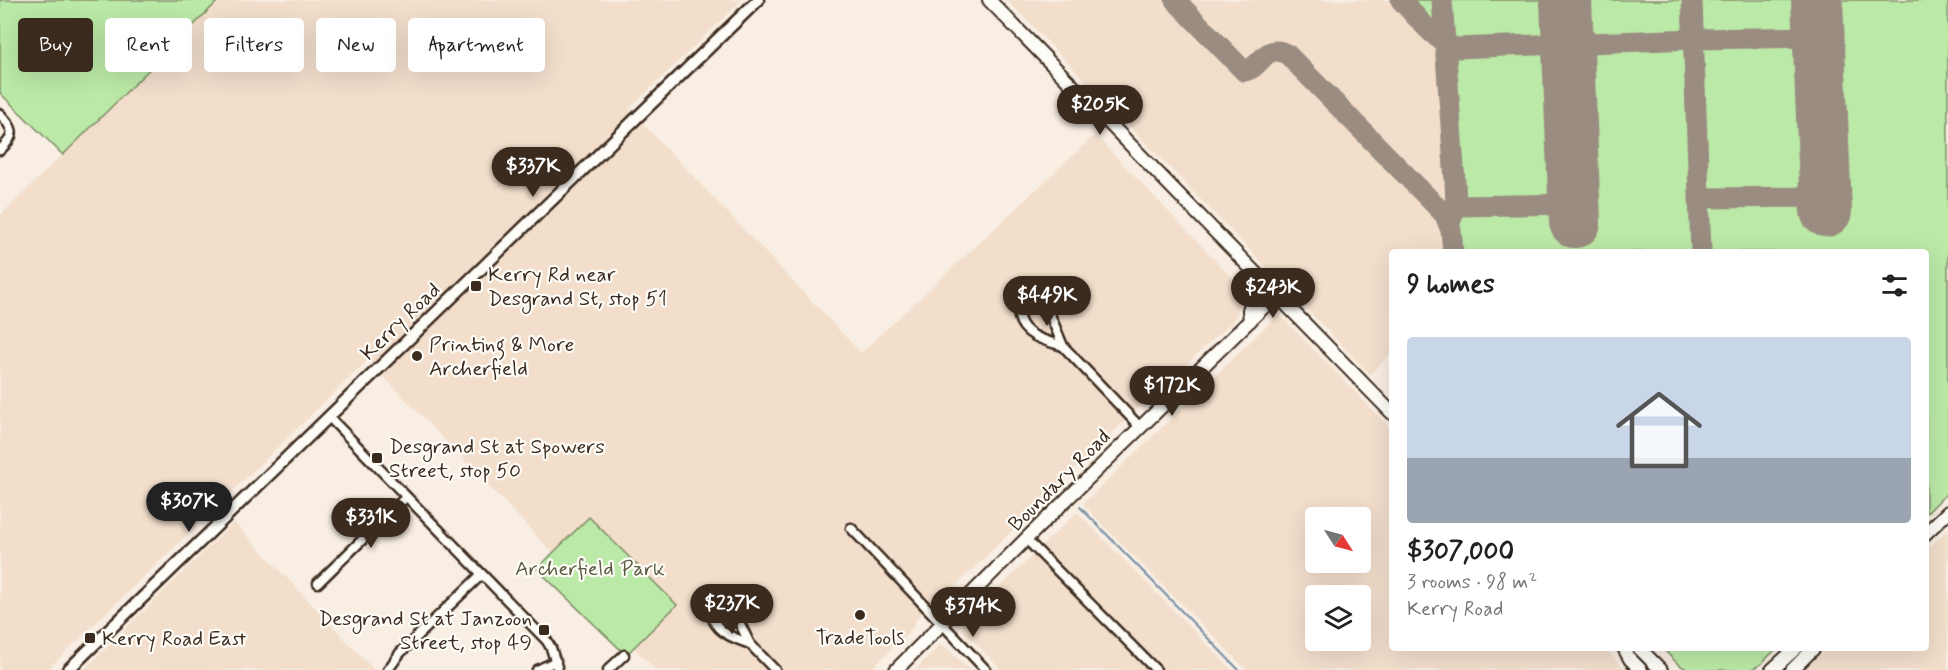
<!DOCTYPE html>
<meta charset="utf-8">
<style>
:root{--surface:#fff;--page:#f6f6f6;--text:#222;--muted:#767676;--accent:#3b2a1e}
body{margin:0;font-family:Mynerve,sans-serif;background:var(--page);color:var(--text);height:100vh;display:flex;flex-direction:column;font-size:22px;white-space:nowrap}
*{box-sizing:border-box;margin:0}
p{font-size:20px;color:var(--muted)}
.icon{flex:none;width:33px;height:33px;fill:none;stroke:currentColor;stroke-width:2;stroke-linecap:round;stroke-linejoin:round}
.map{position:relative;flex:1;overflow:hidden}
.details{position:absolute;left:1389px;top:249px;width:540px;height:402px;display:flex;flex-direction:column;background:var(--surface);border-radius:6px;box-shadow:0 6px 24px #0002}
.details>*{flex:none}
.banner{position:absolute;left:18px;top:18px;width:570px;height:54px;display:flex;gap:12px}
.needle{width:39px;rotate:126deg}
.buttons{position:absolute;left:1305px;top:507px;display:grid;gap:12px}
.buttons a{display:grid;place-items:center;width:66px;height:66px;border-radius:6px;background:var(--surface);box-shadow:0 6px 24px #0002;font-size:30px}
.price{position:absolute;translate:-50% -51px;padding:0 14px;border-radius:21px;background:var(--accent);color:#fff;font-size:20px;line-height:39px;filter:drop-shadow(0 2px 3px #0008)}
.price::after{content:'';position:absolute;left:50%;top:36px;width:18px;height:14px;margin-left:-9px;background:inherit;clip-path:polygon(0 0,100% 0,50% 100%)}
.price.active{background:#222;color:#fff}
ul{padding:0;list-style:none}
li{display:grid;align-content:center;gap:12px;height:318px;padding:0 18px}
li span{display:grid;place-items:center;height:186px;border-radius:6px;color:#555}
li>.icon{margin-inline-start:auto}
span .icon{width:108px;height:108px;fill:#fffc;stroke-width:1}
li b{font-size:26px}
h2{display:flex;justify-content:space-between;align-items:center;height:72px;padding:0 18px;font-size:26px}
.tag{padding:0 21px;border-radius:6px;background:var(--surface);box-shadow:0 6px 24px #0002;font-size:21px;line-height:54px}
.tag.active{background:var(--accent);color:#fff}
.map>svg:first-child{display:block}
</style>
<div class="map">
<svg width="1948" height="670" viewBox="0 0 1948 670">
<rect width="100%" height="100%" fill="#f8eee3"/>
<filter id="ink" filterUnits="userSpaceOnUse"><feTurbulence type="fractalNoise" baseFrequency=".0167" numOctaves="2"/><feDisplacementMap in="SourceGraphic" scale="12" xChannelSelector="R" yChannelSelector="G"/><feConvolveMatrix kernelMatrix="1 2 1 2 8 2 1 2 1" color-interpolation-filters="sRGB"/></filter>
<g filter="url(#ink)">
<path fill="#f2decb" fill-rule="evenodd" d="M219 0H742L629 109 861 353 1095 135 1237 283 1242 292 1240 306 1233 321 1113 432 947 594 939 596 916 619 914 626 870 670H656L634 648 677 605 589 517 553 553 368 360 47 670H0V216Z
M1007 0H1948V492L1926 514V252H1392V352L1370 374Z
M1279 314 1392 430V648H1604L1626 670H1247L1103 525 1083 504ZM1316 518H1360V562H1316ZM1316 596H1360V640H1316Z
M1077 512 1232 670H1002L962 630 963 623Z
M234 522 374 670H84Z
M1948 529V670H1804L1827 648H1926V550Z
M940 645 946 647 969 670H915Z"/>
<path fill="#bbe9a7" stroke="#7b8a62" stroke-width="1.5" d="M0 0H219L63 155 0 93Z
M1410 0H1948V492L1926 514V252H1460L1450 42Z
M589 517 677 605 626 655 537 569Z
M1662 648H1777L1760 665 1751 670H1688L1678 664Z"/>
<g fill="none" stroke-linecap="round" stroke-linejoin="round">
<path stroke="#788fa4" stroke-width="2" d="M1080 507 1239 670"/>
<path stroke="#9a8c80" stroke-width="21" d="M1175 0 1244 71C1262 69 1264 41 1288 55L1445 215 1451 230 1453 252
M1401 0C1417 17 1434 40 1456 48L1694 39 1819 37
M1442 0 1455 182 1456 206 1450 223
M1692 0 1701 252
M1699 198 1825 197
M1456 206 1575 204"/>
<path stroke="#9a8c80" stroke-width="52" d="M1566 0 1575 222
M1817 0 1826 211"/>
<defs>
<path id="minor" d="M0 114C15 130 16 135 0 150
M1063 346C1046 341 1023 336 1019 317L1020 311 1026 304 1035 302 1044 307 1051 317 1063 346 1140 427
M329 417 547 641 551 648 558 670
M851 528 986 670
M1026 539 1156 670
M318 583 406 497
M750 644C737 639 720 634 714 621L718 610 725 607 734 612 750 644 775 670
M388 670 400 653 482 574
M537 670 556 661
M608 670 624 655"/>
<path id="tertiary" d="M68 670 758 0"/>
<path id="secondary" d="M989 0 1392 413
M1250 321 1249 310 1261 279
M1926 533 1948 512
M1624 648 1630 659 1641 670
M1639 648 1661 670
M896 670 1026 539 1276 295
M1772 670 1796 648
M1792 670 1814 648"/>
</defs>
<use href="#minor" stroke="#3b2a1e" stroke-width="13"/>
<use href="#tertiary" stroke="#3b2a1e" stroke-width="15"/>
<use href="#secondary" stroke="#3b2a1e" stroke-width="16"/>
<use href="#minor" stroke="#fdfcf7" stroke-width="8"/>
<use href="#tertiary" stroke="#fdfcf7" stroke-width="10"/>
<use href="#secondary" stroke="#fdfcf7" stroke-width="12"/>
</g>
</g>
<g fill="#3b2a1e" stroke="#fdfcf7" stroke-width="2">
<rect x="470" y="280" width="12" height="12" rx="3"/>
<circle cx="417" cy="356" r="6"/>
<rect x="371" y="452" width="12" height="12" rx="3"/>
<circle cx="860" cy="615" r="6"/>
<rect x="538" y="624" width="12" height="12" rx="3"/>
<rect x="84" y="632" width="12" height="12" rx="3"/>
</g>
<g text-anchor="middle" stroke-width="4.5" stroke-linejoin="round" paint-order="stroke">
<g font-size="21" fill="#3b2a1e" stroke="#fdfcf7" text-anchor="start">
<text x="488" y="281">Kerry Rd near<tspan x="488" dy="24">Desgrand St, stop 51</tspan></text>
<text x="429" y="351">Printing &amp; More<tspan x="429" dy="24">Archerfield</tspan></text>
<text x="389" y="453">Desgrand St at Spowers<tspan x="389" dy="24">Street, stop 50</tspan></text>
<text x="532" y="625" text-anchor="end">Desgrand St at Janzoon<tspan x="532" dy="24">Street, stop 49</tspan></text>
<text x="860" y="644" text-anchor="middle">TradeTools</text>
<text x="102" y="645">Kerry Road East</text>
</g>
<g font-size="21" fill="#3b2a1e" stroke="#fdfcf7">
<text transform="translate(400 321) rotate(-44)" y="7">Kerry Road</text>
<text transform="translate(1059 480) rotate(-45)" y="7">Boundary Road</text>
</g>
<g font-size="21" fill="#5b5a40" stroke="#fdfcf7">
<text x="590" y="575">Archerfield Park</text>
</g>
</g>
</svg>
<div class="buttons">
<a><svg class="needle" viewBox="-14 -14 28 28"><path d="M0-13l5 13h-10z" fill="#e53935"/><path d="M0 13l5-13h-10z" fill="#767676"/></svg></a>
<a><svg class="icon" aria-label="layers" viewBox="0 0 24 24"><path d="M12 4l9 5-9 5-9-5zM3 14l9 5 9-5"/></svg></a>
</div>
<b class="price" style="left:1100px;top:136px">$205K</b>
<b class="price" style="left:533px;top:198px">$337K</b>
<b class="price" style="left:1273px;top:319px">$243K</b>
<b class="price" style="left:1047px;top:327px">$449K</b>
<b class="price" style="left:1172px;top:417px">$172K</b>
<b class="price active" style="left:189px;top:533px">$307K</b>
<b class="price" style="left:371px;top:549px">$331K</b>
<b class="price" style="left:732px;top:635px">$237K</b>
<b class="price" style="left:973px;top:638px">$374K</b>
<div class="banner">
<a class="tag active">Buy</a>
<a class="tag">Rent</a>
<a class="tag">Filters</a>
<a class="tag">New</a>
<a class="tag">Apartment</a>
</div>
<section class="details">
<h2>9 homes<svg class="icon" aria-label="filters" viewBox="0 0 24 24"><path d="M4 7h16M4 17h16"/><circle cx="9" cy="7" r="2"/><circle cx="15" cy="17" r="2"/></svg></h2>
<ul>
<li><span style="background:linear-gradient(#c9d6e8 65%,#9aa5b1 0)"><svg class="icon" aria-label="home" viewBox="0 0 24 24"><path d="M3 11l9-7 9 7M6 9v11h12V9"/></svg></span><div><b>$307,000</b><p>3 rooms · 98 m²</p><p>Kerry Road</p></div></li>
</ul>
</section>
</div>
